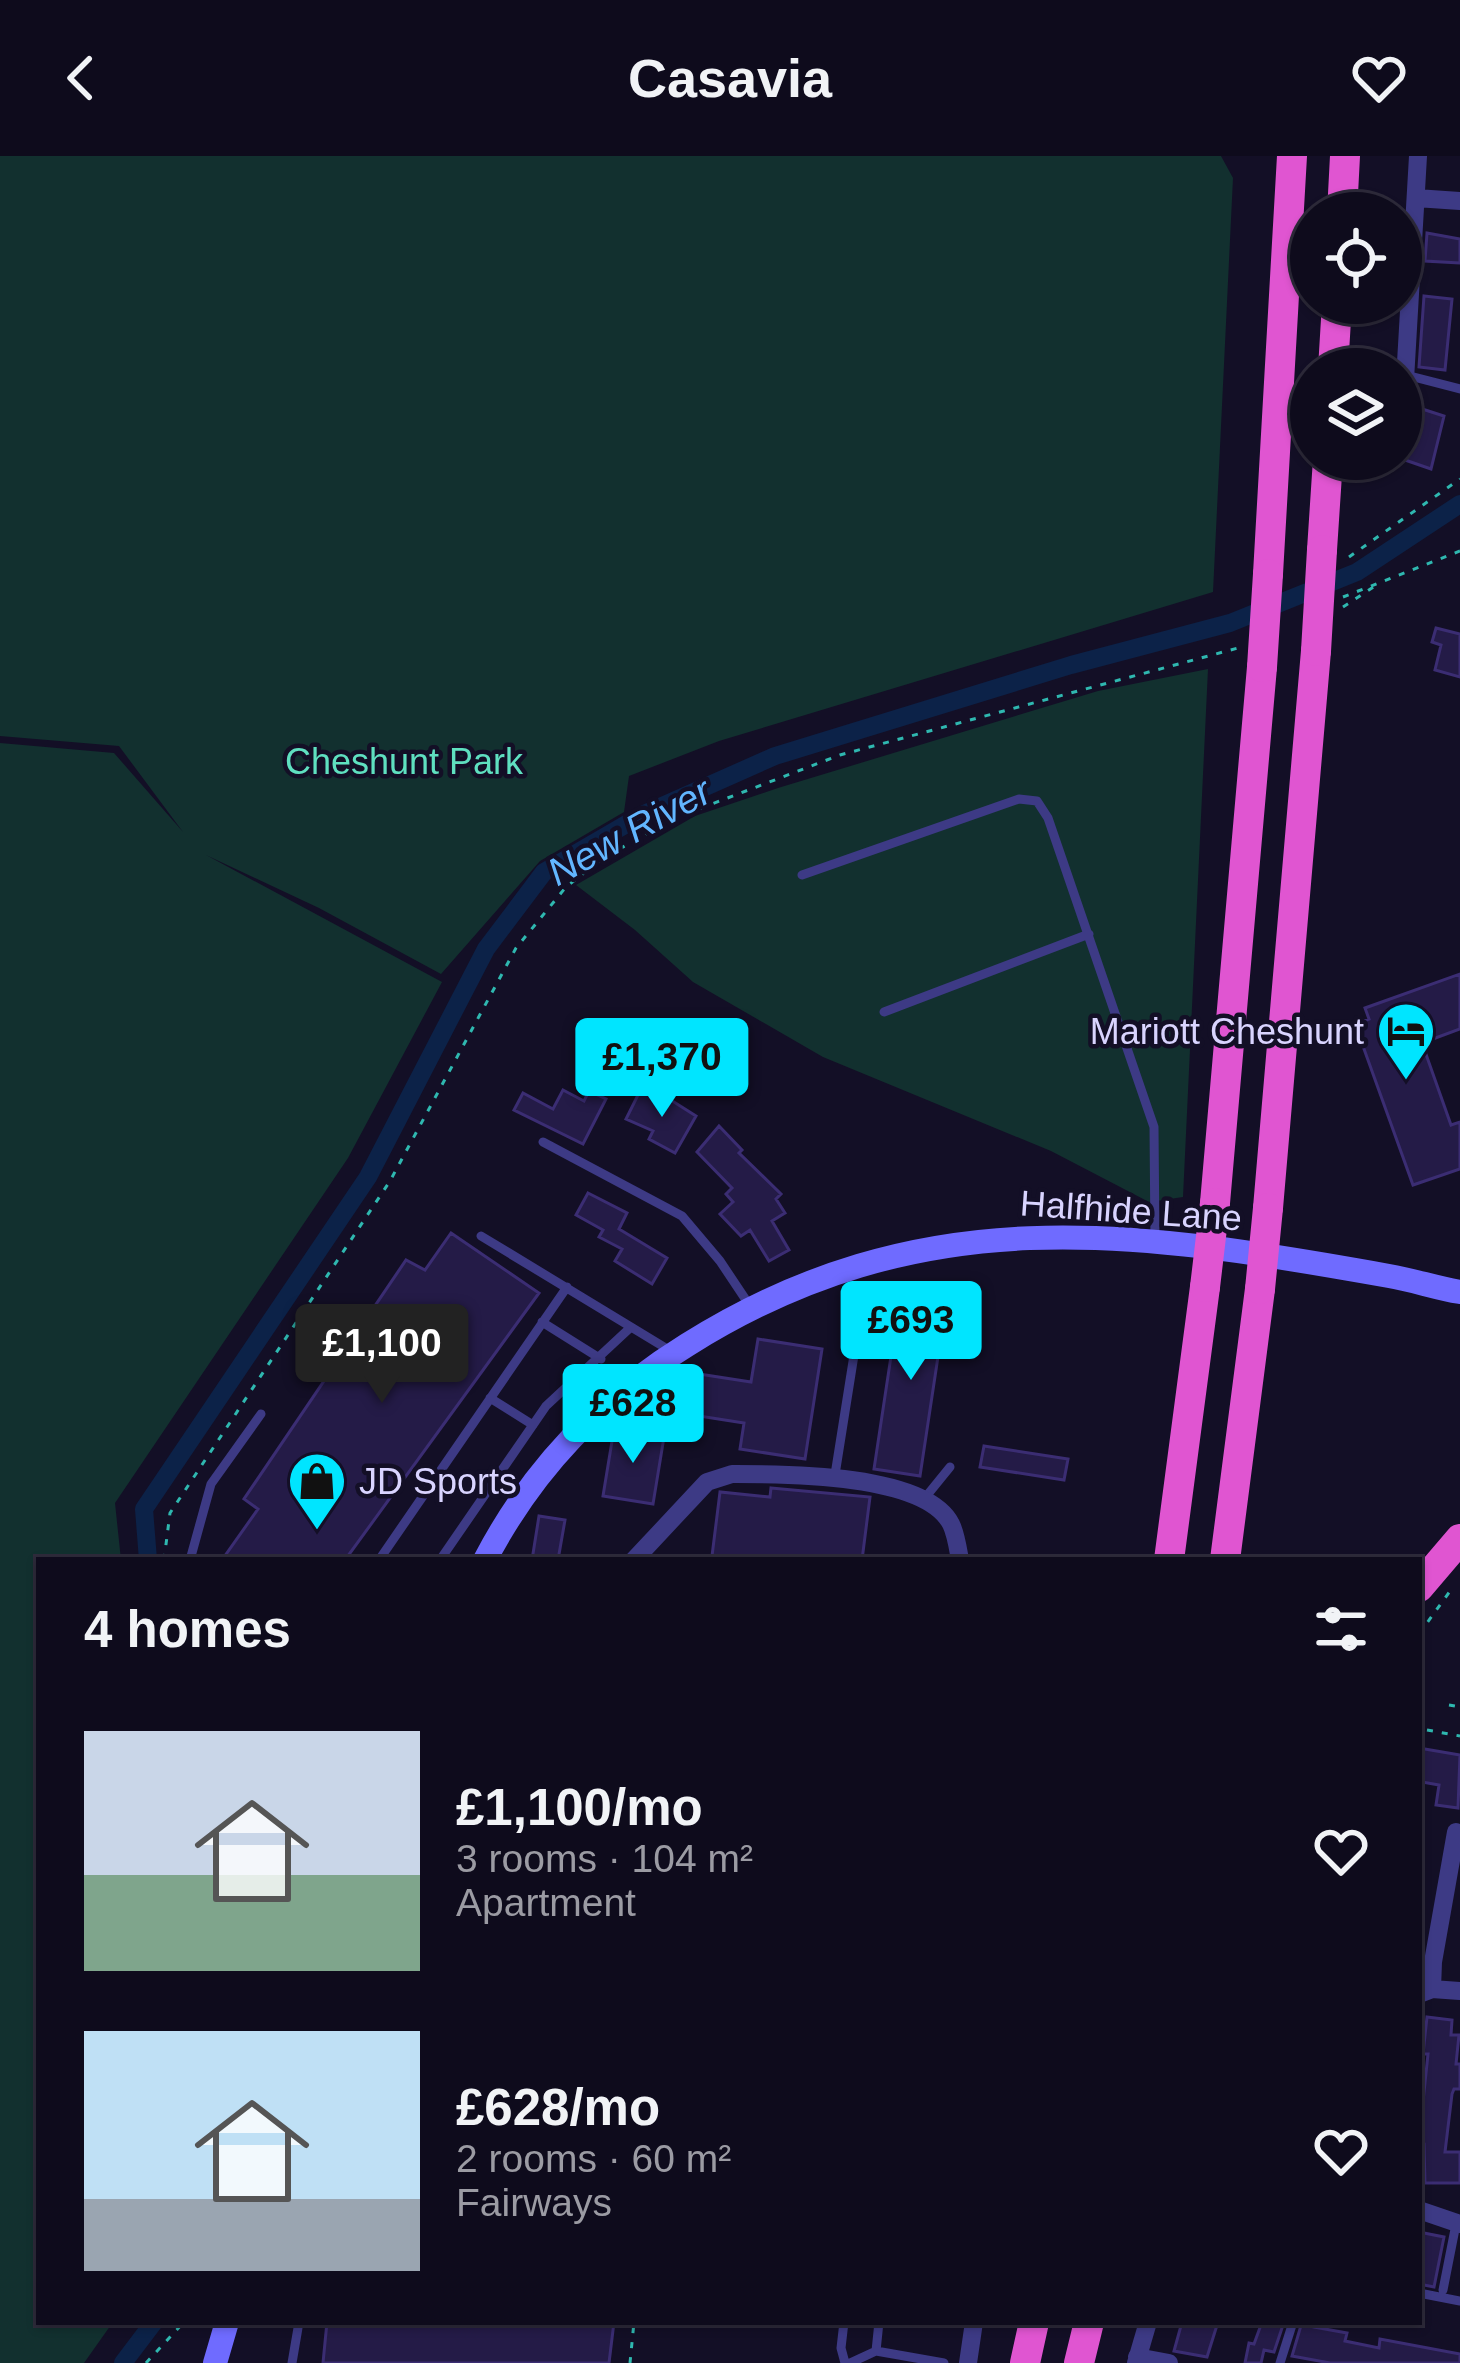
<!DOCTYPE html>
<meta charset="utf-8">
<style>
:root{--surface:#0e0b1c;--page:#1c1929;--text:#f1f3f6;--muted:#9b9ba3;--line:#2e2b3b;--accent:#00e5ff}
body{margin:0;font-family:Arial,sans-serif;background:var(--page);color:var(--text);height:100vh;display:flex;flex-direction:column;font-size:45px;white-space:nowrap}
*{box-sizing:border-box;margin:0}
p{font-size:39px;color:var(--muted)}
.icon{flex:none;width:66px;height:66px;fill:none;stroke:currentColor;stroke-width:2;stroke-linecap:round;stroke-linejoin:round}
.map{position:relative;flex:1;overflow:hidden}
.side{position:absolute;left:36px;top:1401px;width:1386px;height:768px;display:flex;flex-direction:column;background:var(--surface);border-radius:0px;box-shadow:0 3px 9px #0004,0 0 0 3px var(--line)}
.side>*{flex:none}
.tools{position:absolute;left:1290px;top:36px;display:grid;gap:24px}
.tools a{display:grid;place-items:center;width:132px;height:132px;border-radius:50%;background:var(--surface);box-shadow:0 3px 9px #0004,0 0 0 3px var(--line);font-size:60px}
.price{position:absolute;translate:-50% -102px;padding:0 27px;border-radius:12px;background:var(--accent);color:#111;font-size:39px;line-height:78px;filter:drop-shadow(0 3px 6px #0008)}
.price::after{content:'';position:absolute;left:50%;top:72px;width:36px;height:27px;margin-left:-18px;background:inherit;clip-path:polygon(0 0,100% 0,50% 100%)}
.price.on{background:#222;color:#fff}
ul{padding:0;list-style:none}
li{display:flex;align-items:center;gap:36px;height:300px;padding:0 48px}
li span{display:grid;place-items:center;flex:none;width:336px;height:240px;border-radius:0px;color:#555}
li>.icon{margin-inline-start:auto}
span .icon{width:144px;height:144px;fill:#fffc;stroke-width:1}
li b{font-size:51px}
h2{display:flex;justify-content:space-between;align-items:center;height:144px;padding:0 48px;font-size:51px}
header{display:flex;justify-content:space-between;align-items:center;height:156px;padding:0 48px;background:var(--surface);font-size:54px;font-weight:700}
.map>svg:first-child{display:block}
</style>
<header><svg class="icon" aria-label="back" viewBox="0 0 24 24"><path d="M15 5l-7 7 7 7"/></svg>Casavia<svg class="icon" aria-label="heart" viewBox="0 0 24 24"><path d="M12 20l-8-8c-3-5 5-10 8-4 3-6 11-1 8 4z"/></svg></header>
<div class="map">
<svg width="1460" height="2207" viewBox="0 0 1460 2207">
<rect width="100%" height="100%" fill="#130f26"/>
<path fill="#12302f" d="M0 0H1221L1233 22 1213 436 719 585 629 620 624 656 540 705 441 818 319 752 206 699 442 826 348 1002 115 1347 121 1404H39V2166H113L84 2207H0V587L114 597 183 676 119 590 0 580Z
M1208 513 1183 1041 1149 1046 1051 995 823 901 693 826 635 774 576 729 695 660 778 632 1098 535Z"/>
<g fill="none" stroke-linecap="round" stroke-linejoin="round">
<path stroke="#0c2248" stroke-width="18" d="M148 1404 144 1353 368 1021 486 793 544 716 642 659 775 600 1071 509 1230 467 1357 416 1460 348
M123 2207 154 2166"/>
</g>
<path fill="#241b47" stroke="#3b2d73" stroke-width="3" d="M1427 77 1460 83V107L1425 105Z
M1424 140 1452 143 1445 214 1419 211Z
M1416 251 1444 260 1431 313 1405 304 1413 279 1407 277Z
M1436 472 1460 478V521L1435 514 1441 489 1432 486Z
M1460 818V873L1422 887 1451 969 1460 966V1013L1413 1029 1355 868 1369 863 1365 852Z
M563 934 584 945 589 935 606 943 583 988 514 954 523 937 553 953Z
M640 935 660 944 663 939 696 960 675 997 649 983 653 975 626 963Z
M719 970 742 994 739 997 781 1038 776 1043 785 1057 772 1065 789 1094 769 1105 750 1074 741 1080 720 1058 733 1046 726 1038 732 1032 697 996Z
M588 1037 627 1057 619 1073 667 1102 652 1128 615 1105 622 1093 599 1081 603 1074 576 1059Z
M451 1077 539 1137 345 1404H222L258 1353 244 1343 406 1104 425 1114Z
M901 1134 947 1141 920 1320 874 1313Z
M758 1183 822 1193 805 1303 740 1293 744 1267 680 1257 686 1216 751 1226Z
M614 1273 664 1281 653 1348 603 1340Z
M984 1290 1068 1303 1064 1324 980 1311Z
M771 1332 870 1341 862 1404H745L712 1400 720 1336 770 1341Z
M539 1360 565 1364 558 1404H532Z
M1419 1592 1460 1599 1458 1652 1436 1649 1439 1629 1422 1626Z
M1427 1861 1452 1864 1451 1879H1459L1456 1908H1460V1933H1454L1452 1938 1445 1996H1460V2027H1425L1424 1988 1419 1987V1945L1423 1946 1428 1898H1423Z
M1419 2076 1444 2081 1434 2131 1419 2128Z
M327 2166H614L609 2207H323Z
M1182 2166H1218L1207 2201 1174 2195Z
M1262 2166H1284L1274 2196 1264 2194 1261 2207H1245L1249 2187 1254 2188Z
M1302 2166H1315L1314 2171 1347 2177 1345 2185 1379 2192 1380 2183 1460 2198V2207H1330L1292 2200Z"/>
<g fill="none" stroke-linecap="round" stroke-linejoin="round">
<path stroke="#2fb8b0" stroke-width="3" stroke-dasharray="6 9" stroke-linecap="butt" d="M1349 401 1460 323
M1343 441 1460 395
M1343 451 1375 430
M164 1404 170 1357 390 1025 516 792 566 731 602 703 670 664 840 599 1238 492
M1419 1478 1453 1431
M1449 1549 1460 1551
M1427 1574 1460 1580
M146 2207 184 2166
M630 2207 634 2166"/>
<path stroke="#3d3a85" stroke-width="9" d="M1406 219 1460 233
M802 719 1019 643 1037 645 1048 662 1154 971 1155 1086
M884 856 1089 778
M543 986 682 1060 720 1105 752 1153
M481 1080 669 1194
M542 1166 601 1203
M490 1242 533 1269
M834 1325 861 1155
M924 1343 950 1311
M190 1404 211 1328 261 1258
M379 1404 567 1131
M440 1404 546 1250 631 1171
M1443 2134 1456 2068
M1419 2137 1460 2145
M844 2166 841 2192 845 2207
M876 2195 879 2166
M292 2207 299 2166
M850 2207 876 2195 944 2207
M1280 2207 1293 2166"/>
<path stroke="#3d3a85" stroke-width="18" d="M1416 42 1460 45
M1404 241 1418 0
M634 1404 707 1326 732 1318C783 1318 925 1317 951 1368 956 1378 958 1393 960 1404
M1432 1833 1433 1806 1456 1676
M1419 1838 1432 1833 1460 1835
M1419 2054 1460 2068
M1137 2201 1169 2207
M968 2207 974 2166
M1136 2207 1148 2166"/>
<path stroke="#6f6bff" stroke-width="24" d="M485 1404C533 1312 600 1243 687 1189 921 1042 1132 1074 1389 1120 1413 1124 1436 1132 1460 1136
M215 2207 227 2166"/>
<path stroke="#e055d1" stroke-width="30" d="M1342 57 1345 0
M1333 213 1337 147
M1322 394 1328 303
M1268 418 1292 0
M1215 1047 1262 511
M1268 1052 1316 495
M1169 1404 1205 1131
M1225 1404 1260 1133
M1419 1431 1460 1383
M1025 2207 1034 2166
M1079 2207 1089 2166"/>
<path stroke="#e055d1" stroke-width="30" d="M1316 495 1322 394
M1262 511 1268 418
M1205 1131 1215 1047
M1260 1133 1268 1052"/>
</g>
<defs>
<symbol id="hotel-pin" viewBox="-11 -11 22 30"><path d="M0 17L-7.5 6A9.5 9.5 0 1 1 7.5 6Z" fill="#00e5ff" stroke="#130f26"/><path d="M-6-4.5h1.5V1H6V5H4.5V3h-9V5H-6ZM-4 0a1.8 1.8 0 1 1 3.6 0ZM.5 0V-2.5h3Q6-2.5 6 0Z" fill="#111"/></symbol>
<symbol id="shop-pin" viewBox="-11 -11 22 30"><path d="M0 17L-7.5 6A9.5 9.5 0 1 1 7.5 6Z" fill="#00e5ff" stroke="#130f26"/><path d="M-5-2.5h2.3a2.7 3.5 0 0 1 5.4 0H5L5.5 6h-11ZM-1.5-2.5h3a1.5 2.3 0 0 0-3 0Z" fill="#111"/></symbol>
</defs>
<g fill-rule="evenodd">
<use href="#hotel-pin" x="1373" y="842" width="66" height="90"/>
<use href="#shop-pin" x="284" y="1292" width="66" height="90"/>
</g>
<g text-anchor="middle" stroke-width="9" stroke-linejoin="round" paint-order="stroke">
<g font-size="36" fill="#5fe0c0" stroke="#130f26">
<text x="404" y="618">Cheshunt Park</text>
</g>
<g font-size="36" fill="#d9d4ff" stroke="#130f26" text-anchor="end">
<text x="1364" y="888">Mariott Cheshunt</text>
<text x="359" y="1338" text-anchor="start">JD Sports</text>
</g>
<g font-size="36" fill="#d9d4ff" stroke="#130f26">
<text transform="translate(1131 1054) rotate(4)" y="13">Halfhide Lane</text>
</g>
<g font-size="39" font-style="italic" fill="#62b6ff" stroke="#130f26">
<text transform="translate(629 675) rotate(-29)" y="14">New River</text>
</g>
</g>
</svg>
<div class="tools">
<a><svg class="icon" aria-label="locate" viewBox="0 0 24 24"><circle cx="12" cy="12" r="6"/><path d="M12 2v4M12 18v4M2 12h4M18 12h4"/></svg></a>
<a><svg class="icon" aria-label="layers" viewBox="0 0 24 24"><path d="M12 4l9 5-9 5-9-5zM3 14l9 5 9-5"/></svg></a>
</div>
<b class="price" style="left:662px;top:964px">£1,370</b>
<b class="price" style="left:911px;top:1227px">£693</b>
<b class="price on" style="left:382px;top:1250px">£1,100</b>
<b class="price" style="left:633px;top:1310px">£628</b>
<section class="side">
<h2>4 homes<svg class="icon" aria-label="filters" viewBox="0 0 24 24"><path d="M4 7h16M4 17h16"/><circle cx="9" cy="7" r="2"/><circle cx="15" cy="17" r="2"/></svg></h2>
<ul>
<li><span style="background:linear-gradient(#c9d6e8 60%,#7fa58c 0)"><svg class="icon" aria-label="home" viewBox="0 0 24 24"><path d="M3 11l9-7 9 7M6 9v11h12V9"/></svg></span><div><b>£1,100/mo</b><p>3 rooms · 104 m²</p><p>Apartment</p></div><svg class="icon" aria-label="heart" viewBox="0 0 24 24"><path d="M12 20l-8-8c-3-5 5-10 8-4 3-6 11-1 8 4z"/></svg></li>
<li><span style="background:linear-gradient(#bfe0f5 70%,#9aa5b1 0)"><svg class="icon" aria-label="home" viewBox="0 0 24 24"><path d="M3 11l9-7 9 7M6 9v11h12V9"/></svg></span><div><b>£628/mo</b><p>2 rooms · 60 m²</p><p>Fairways</p></div><svg class="icon" aria-label="heart" viewBox="0 0 24 24"><path d="M12 20l-8-8c-3-5 5-10 8-4 3-6 11-1 8 4z"/></svg></li>
</ul>
</section>
</div>
